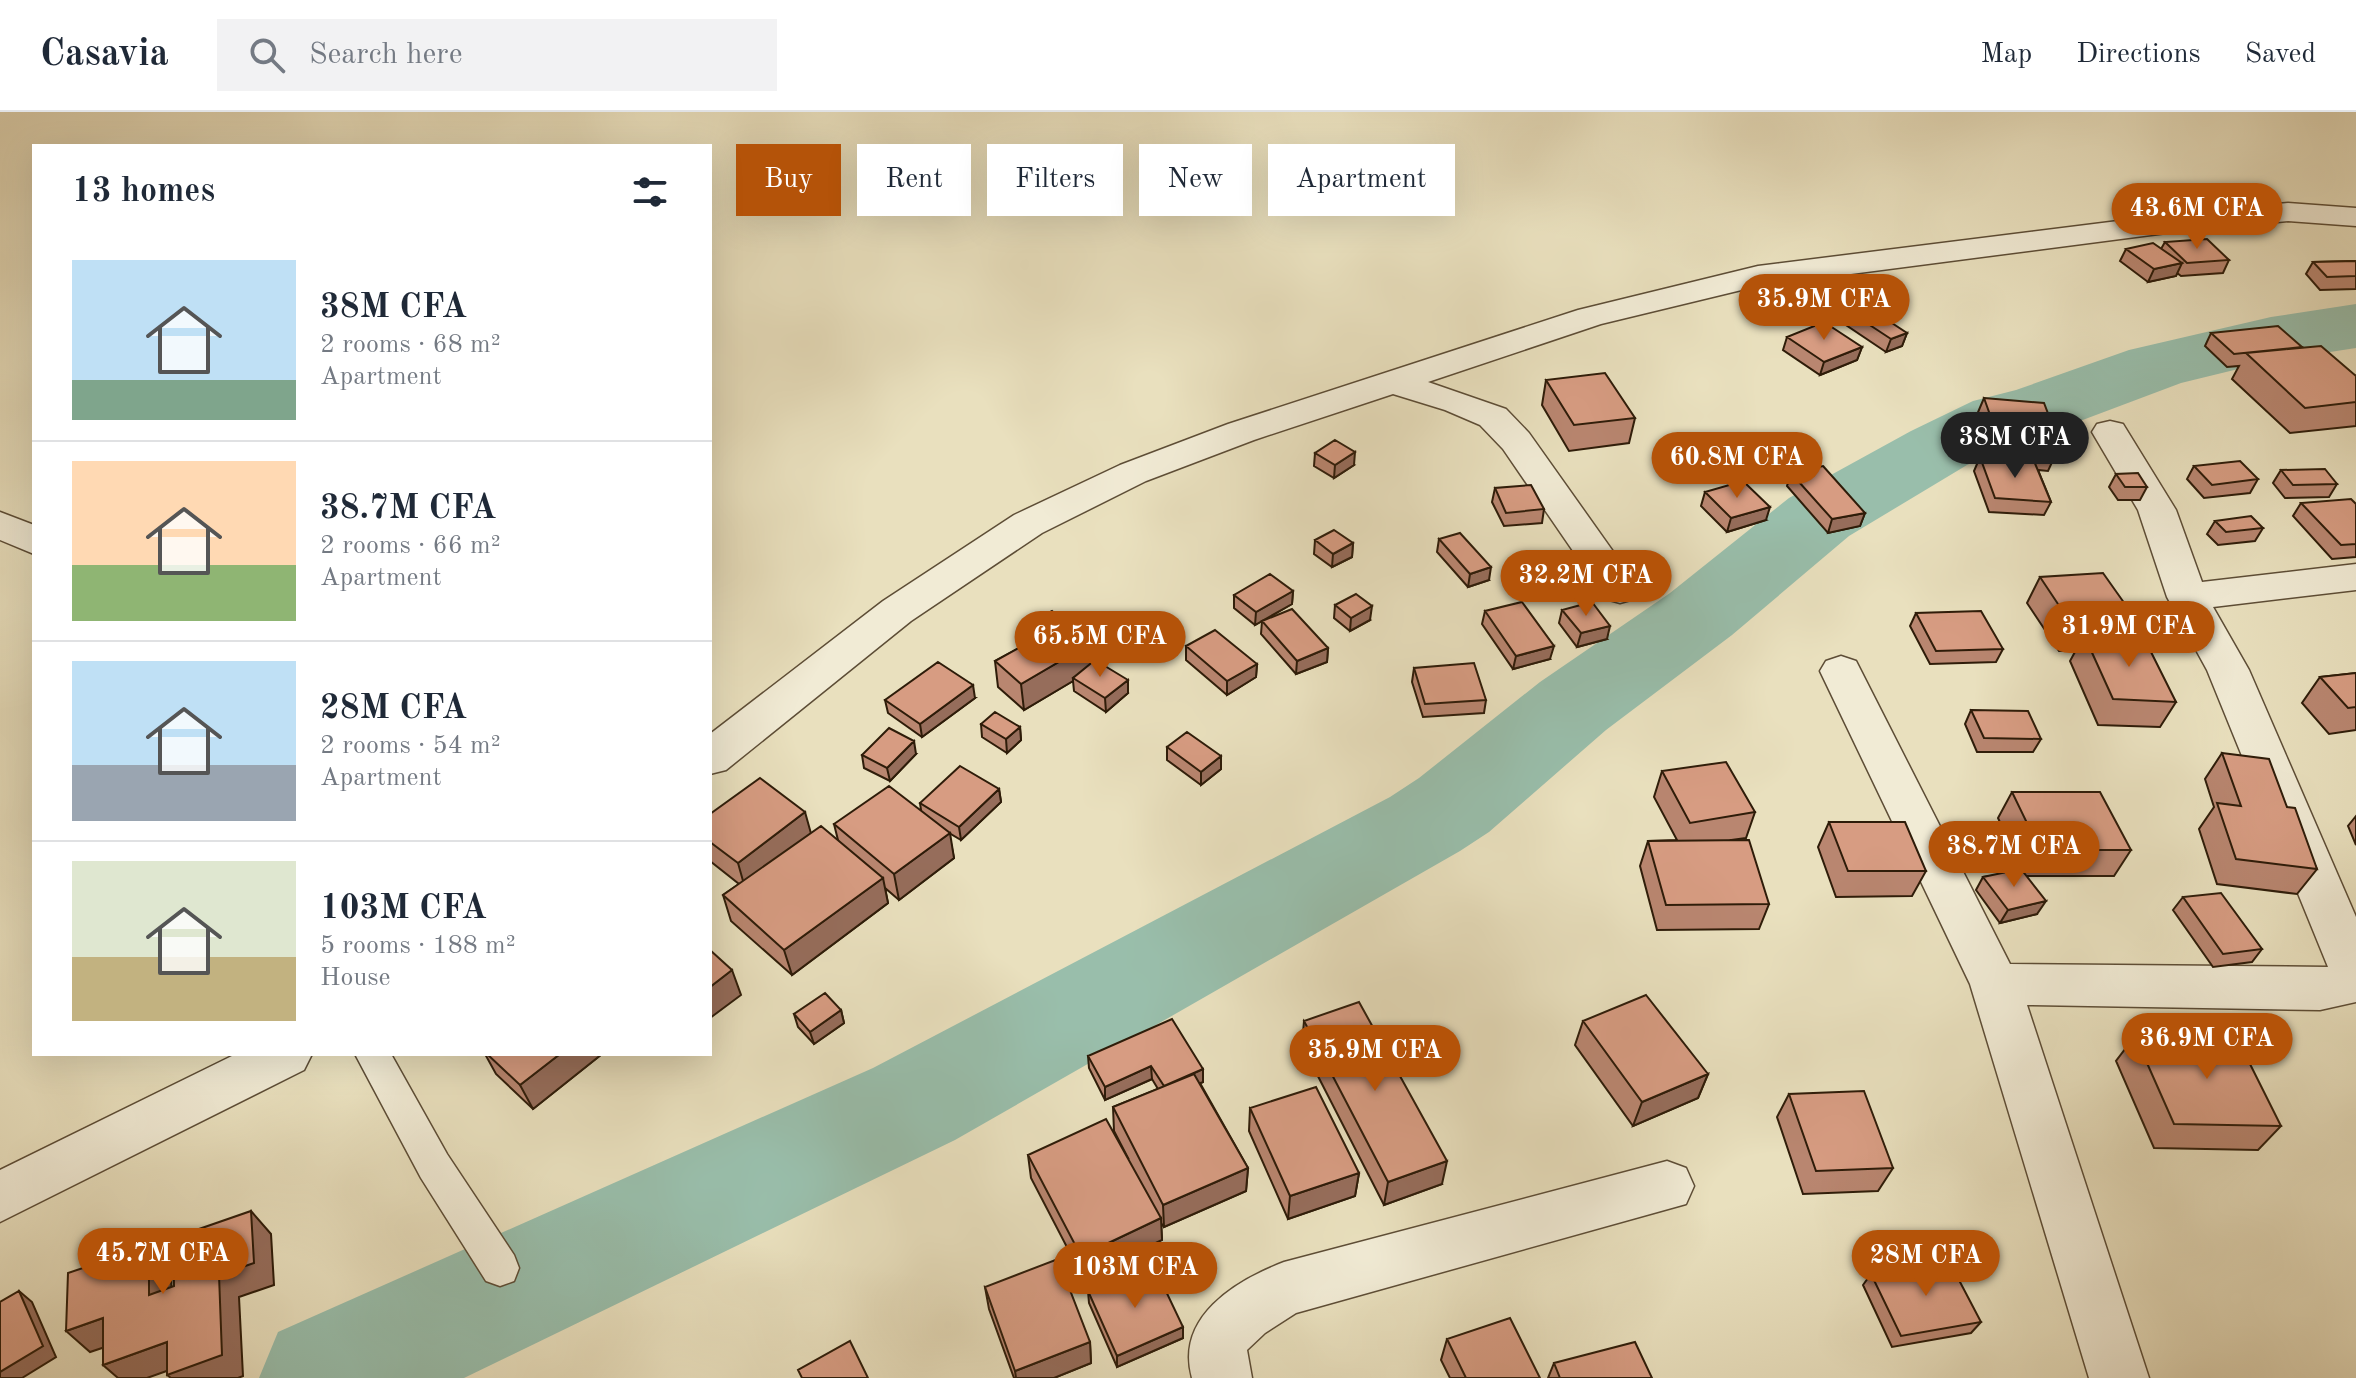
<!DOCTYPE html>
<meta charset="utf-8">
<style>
:root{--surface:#fff;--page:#f2f2f3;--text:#1f2937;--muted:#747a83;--line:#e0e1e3;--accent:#b45309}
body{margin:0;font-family:"Old Standard TT",serif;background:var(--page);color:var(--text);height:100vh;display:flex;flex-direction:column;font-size:30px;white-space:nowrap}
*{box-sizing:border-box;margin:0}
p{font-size:26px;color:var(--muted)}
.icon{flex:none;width:44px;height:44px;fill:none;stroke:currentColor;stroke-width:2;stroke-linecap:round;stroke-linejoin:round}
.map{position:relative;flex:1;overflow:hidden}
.side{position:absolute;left:32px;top:32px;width:680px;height:912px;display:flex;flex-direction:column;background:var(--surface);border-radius:0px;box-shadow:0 8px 32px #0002}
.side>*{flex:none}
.top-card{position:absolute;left:736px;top:32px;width:760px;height:72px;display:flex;gap:16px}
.price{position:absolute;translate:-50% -68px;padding:0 18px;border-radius:28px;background:var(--accent);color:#fff;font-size:26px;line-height:52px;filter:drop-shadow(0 2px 4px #0008)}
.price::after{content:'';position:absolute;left:50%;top:48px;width:24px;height:18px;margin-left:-12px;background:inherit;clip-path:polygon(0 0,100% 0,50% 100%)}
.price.current{background:#222;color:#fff}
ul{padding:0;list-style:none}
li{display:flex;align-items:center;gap:24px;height:200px;padding:0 40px}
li+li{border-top:2px solid var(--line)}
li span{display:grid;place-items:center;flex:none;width:224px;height:160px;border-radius:0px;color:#555}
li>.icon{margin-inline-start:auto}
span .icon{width:96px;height:96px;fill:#fffc;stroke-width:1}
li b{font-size:34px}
h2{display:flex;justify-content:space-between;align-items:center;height:96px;padding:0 40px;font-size:34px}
.pill{padding:0 28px;border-radius:0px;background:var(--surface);box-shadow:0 8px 32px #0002;font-size:28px;line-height:72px}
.pill.current{background:var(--accent);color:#fff}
header{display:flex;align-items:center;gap:48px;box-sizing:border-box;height:112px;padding:0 40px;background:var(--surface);border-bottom:2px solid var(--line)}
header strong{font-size:38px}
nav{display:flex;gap:44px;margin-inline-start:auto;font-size:28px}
.search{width:560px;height:72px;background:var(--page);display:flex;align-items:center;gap:20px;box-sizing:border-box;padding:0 28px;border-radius:0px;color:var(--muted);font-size:30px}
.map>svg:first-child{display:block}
</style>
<header>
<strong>Casavia</strong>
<div class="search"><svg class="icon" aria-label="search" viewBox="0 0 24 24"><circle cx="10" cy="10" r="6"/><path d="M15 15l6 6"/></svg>Search here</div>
<nav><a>Map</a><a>Directions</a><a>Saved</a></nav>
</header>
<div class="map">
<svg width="2356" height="1266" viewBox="0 0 2356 1266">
<rect width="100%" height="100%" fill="#e9e0be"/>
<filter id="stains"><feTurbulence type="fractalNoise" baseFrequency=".0025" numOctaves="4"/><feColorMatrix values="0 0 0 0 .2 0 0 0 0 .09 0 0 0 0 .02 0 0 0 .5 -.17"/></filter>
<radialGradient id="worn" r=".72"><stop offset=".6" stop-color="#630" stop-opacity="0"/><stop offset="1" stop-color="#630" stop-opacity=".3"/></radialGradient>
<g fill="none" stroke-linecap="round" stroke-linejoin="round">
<path fill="#99beab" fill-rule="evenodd" d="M2356 192V236L2271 249 2181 271 2072 312 2029 323 1967 353 1849 424 1732 523 1606 618 1489 720 1460 739 955 1028 464 1266H259L278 1220 873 956 1390 685 1419 666 1540 570 1670 481 1789 386 1911 319 1973 289 2016 278 2129 238 2271 205Z"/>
<defs>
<path id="lane" d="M355 942H391L447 1042 514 1143 519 1156 514 1169 500 1174 486 1169 421 1066Z"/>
<path id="street" d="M2288 91 2356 96V114L2288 109 2182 119 1758 174 1601 212 1428 270 1506 297 1529 321 1634 469 1640 478 1634 487 1620 491 1606 487 1503 337 1480 313 1445 298 1393 282 1254 328 1146 369 1042 421 911 509 726 658 710 662V622L883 489 1014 403 1120 353 1228 312 1578 198 1758 154 2182 101Z
M2110 309 2123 312 2176 398 2202 470 2356 452V478L2213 495 2249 558 2356 805V890L2320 898 2027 893 2149 1266H2089L1970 872 1820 559 1826 549 1841 544 1856 549 2010 852 2328 855 2207 558 2167 485 2138 398 2092 320 2097 312Z
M0 400 34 413V442L0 428Z
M236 942H312L304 958 0 1110V1058Z
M1667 1049 1686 1056 1694 1074 1686 1092 1296 1201 1265 1221 1247 1238 1252 1266H1192C1175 1205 1235 1169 1284 1150Z"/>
</defs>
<use href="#lane" stroke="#5d4d36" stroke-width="3"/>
<use href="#street" stroke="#5d4d36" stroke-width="3"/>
<use href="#lane" fill="#f1ebd5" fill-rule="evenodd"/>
<use href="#street" fill="#f1ebd5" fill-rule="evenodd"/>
</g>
<path fill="#b98670" stroke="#2e1c09" stroke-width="2" d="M2165 130 2229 148 2223 161 2181 164 2177 161 2176 164 2148 170 2120 149 2126 137H2161Z
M2356 149V177L2320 178 2306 162 2313 150Z
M1847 198 1907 221 1902 234 1886 240 1843 211Z
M2211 221 2302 235 2356 264V314L2290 321 2232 267 2239 254 2227 255 2205 234Z
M1787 225 1862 235 1857 248 1820 263 1783 238Z
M1546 268 1635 306 1629 331 1569 339 1542 293Z
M1984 286 2060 333 2048 359 2038 358 2051 390 2044 403 1989 400 1974 359 1980 345 1985 346 1973 312Z
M1315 341 1354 353 1334 366 1314 354Z
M2194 354 2258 367 2250 381 2204 386 2187 367Z
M2281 358 2337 372 2329 385 2285 386 2273 371Z
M1791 361 1865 401 1860 414 1828 421 1787 374Z
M2116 362 2147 375 2140 388H2118L2109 375Z
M1495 376 1544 397 1542 411 1504 414 1492 390Z
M1705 380 1766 408 1727 420 1701 394Z
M2301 391 2356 392V445L2332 447 2293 404Z
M2215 409 2263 416 2255 429 2218 433 2207 422Z
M1439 427 1489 468 1468 475 1437 440Z
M1315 428 1353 431 1352 445 1332 455 1314 442Z
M2040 465 2137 509 2128 525 2176 590 2160 615 2098 613 2070 549 2076 538 2059 539 2027 491Z
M1293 479 1292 492 1264 508 1328 536 1327 550 1296 562 1261 522 1262 509 1255 513 1234 496V483Z
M1335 493 1370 508 1350 519 1334 506Z
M1562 498 1607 527 1577 535 1559 511Z
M1485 499 1550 547 1513 557 1482 512Z
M1916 501 2003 537 1996 550 1930 552 1910 514Z
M1020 517 1092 551 1128 581 1106 600 1074 579 1073 569 1024 598 998 575 995 549 1021 535Z
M1186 534 1257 552 1256 565 1227 583 1186 548Z
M1414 556 1486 588 1484 601 1423 605 1412 570Z
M2356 561V618L2329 622 2302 591 2320 565Z
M975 586 922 625 888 601 885 588Z
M1971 598 2041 627 2033 640H1977L1965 612Z
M981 612 1020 615 1021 628 1007 641 982 625Z
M1167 635 1221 644V657L1201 673 1167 648Z
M2222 641 2287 695 2317 757 2297 782 2217 772 2199 717 2214 695 2205 667Z
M916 642 890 669 864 656 862 643Z
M1662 659 1755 700 1746 726 1731 728 1769 792 1759 817 1657 818 1640 754 1648 729 1677 728 1654 685Z
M999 677 1001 690 961 728 949 721 954 746 899 788 885 776 888 791 792 863 731 809 723 783 739 772 710 749V702L811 721 838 728 834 712 921 698 920 691Z
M2012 680 2131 738 2114 764H2026L2037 802 2000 811 1976 778 1983 765 2023 760 1998 706Z
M2356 704V733L2348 714Z
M1829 710 1926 759 1912 784 1836 785 1818 735Z
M2183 785 2262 837 2252 850 2213 855 2173 798Z
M841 898 844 911 814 932 798 915 794 902Z
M1304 909 1442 1072 1384 1093 1302 933Z
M1583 909 1708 962 1698 986 1633 1014 1575 933Z
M2135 924 2281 1014 2258 1038 2154 1036 2116 949Z
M485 942H602L533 997 496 962Z
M1088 944 1203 957V970L1200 971 1248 1056 1246 1079 1164 1115 1161 1111 1162 1128 1083 1166 1031 1066 1028 1043 1128 1046 1114 1019 1113 995 1158 977 1152 967 1105 988 1089 956Z
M1789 982 1893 1056 1878 1079 1803 1082 1777 1005Z
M1250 996 1359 1061 1355 1084 1288 1107 1249 1019Z
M1871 1162 1981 1210 1971 1221 1892 1235 1863 1173Z
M985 1175 1090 1230 1091 1251 1054 1266H1014L989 1197Z
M1088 1179 1183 1215V1226L1117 1255 1089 1191Z
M1447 1227 1540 1266H1450L1441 1248Z
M1554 1251 1652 1266H1548Z"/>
<path fill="#966d5b" stroke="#2e1c09" stroke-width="2" d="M2182 151 2176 164 2148 170 2154 157Z
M1907 221 1902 234 1886 240 1891 227Z
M1862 235 1857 248 1820 263 1824 250Z
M1355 340 1354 353 1334 366 1335 353Z
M1770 395 1766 408 1727 420 1731 406Z
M1865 401 1860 414 1828 421 1832 407Z
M1353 431 1352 445 1332 455 1333 442Z
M1491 455 1489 468 1468 475 1470 462Z
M1293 479 1292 492 1255 513 1256 500Z
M1372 494 1370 508 1350 519 1351 506Z
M1610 514 1607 527 1577 535 1581 521Z
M1091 531 1092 557 1073 566V569L1024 598 1021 572Z
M1554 534 1550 547 1513 557 1516 544Z
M1328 536 1327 550 1296 562 1297 549Z
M1257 552 1256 565 1227 583V569Z
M1128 568V581L1106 600 1105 586Z
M973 573 975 586 922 625 920 612Z
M1020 615 1021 628 1007 641 1006 627Z
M914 629 916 642 890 669 887 656Z
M1221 644V657L1201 673V660Z
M999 677 1001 690 961 728 959 715Z
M805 700 812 725 745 776 738 751Z
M950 721 954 746 899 788 894 762Z
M883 766 888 791 792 863 784 838Z
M2046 789 2037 802 2000 811 2008 798Z
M732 858 741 883 710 906V875Z
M841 898 844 911 814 932 810 920Z
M560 942H602L533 997 520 973Z
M1151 954 1152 967 1105 988V975Z
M1203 957V970L1164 987V975Z
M1708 962 1698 986 1633 1014 1642 990Z
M1447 1049 1442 1072 1384 1093 1388 1070Z
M1248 1056 1246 1079 1164 1115 1163 1093Z
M1359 1061 1355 1084 1288 1107 1290 1084Z
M251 1099 271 1122 274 1173 239 1185 243 1264 238 1266H171L167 1263Z
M1161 1106 1162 1128 1083 1166 1081 1144Z
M149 1134 171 1156 172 1205 149 1183Z
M19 1179 32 1190 56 1245 22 1266H0V1260Z
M103 1206 126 1228 90 1240 66 1219Z
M1183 1215V1226L1117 1255V1244Z
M167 1230 189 1251 147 1266H118L103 1253Z
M1090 1230 1091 1251 1054 1266H1016L1015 1259Z"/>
<path fill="#d79c82" stroke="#2e1c09" stroke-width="2" d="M2207 127 2229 148 2187 151 2165 130Z
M2153 131 2182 151 2154 157 2126 137Z
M2356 149V164L2327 165 2313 150Z
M1863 192 1907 221 1891 227 1847 198Z
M1824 210 1862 235 1824 250 1787 225Z
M2278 214 2302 235 2234 242 2211 221Z
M2321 234 2356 264V290L2305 296 2246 241Z
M1605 261 1635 306 1574 313 1546 268Z
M1984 286 2044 291 2060 333 1999 328Z
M1335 328 1355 340 1335 353 1315 341Z
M1980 345 2034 349 2051 390 1995 386Z
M2240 349 2258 367 2212 373 2194 354Z
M1823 354 1865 401 1832 407 1791 361Z
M2325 357 2337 372 2293 373 2281 358Z
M2138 361 2147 375H2125L2116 362Z
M1743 369 1770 395 1731 406 1705 380Z
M1531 373 1544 397 1506 401 1495 376Z
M2351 387 2356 392V432L2341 433 2301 391Z
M2251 404 2263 416 2226 420 2215 409Z
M1334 418 1353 431 1333 442 1315 428Z
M1460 421 1491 455 1470 462 1439 427Z
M2103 461 2137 509 2072 513 2040 465Z
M1270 462 1293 479 1256 500 1234 483Z
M1356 482 1372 494 1351 506 1335 493Z
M1522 490 1554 534 1516 544 1485 499Z
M1592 490 1610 514 1581 521 1562 498Z
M1292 497 1328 536 1297 549 1262 509Z
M1052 499 1091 531 1021 572 995 549 1033 528 1020 517Z
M1981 499 2003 537 1936 539 1916 501Z
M1215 518 1257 552 1227 569 1186 534Z
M2084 523 2144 526 2176 590 2113 587Z
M1095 548 1128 568 1105 586 1073 566Z
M938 550 973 573 920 612 885 588Z
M1474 551 1486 588 1425 592 1414 556Z
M2356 561V595L2348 596 2320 565Z
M1971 598 2028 599 2041 627 1984 626Z
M995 600 1020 615 1006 627 981 612Z
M889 616 914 629 887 656 862 643Z
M1187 620 1221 644 1201 660 1167 635Z
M2222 641 2269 647 2287 695 2295 696 2317 757 2236 747 2217 691 2241 694Z
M1726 650 1755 700 1690 711 1662 659Z
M960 654 999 677 959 715 920 691Z
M760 666 805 700 738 751 710 730V702Z
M889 674 950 721 894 762 834 712Z
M2012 680H2100L2131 738H2040Z
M1829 710H1905L1926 759H1848Z
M821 714 883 766 784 838 723 783Z
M1749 728 1769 792 1666 793 1648 729Z
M2021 757 2046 789 2008 798 1983 765Z
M2221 781 2262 837 2223 842 2183 785Z
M710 838 732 858 710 875Z
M825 881 841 898 810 920 794 902Z
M1646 883 1708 962 1642 990 1583 909Z
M1359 890 1447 1049 1388 1070 1304 909Z
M1172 907 1203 957 1164 974 1151 954 1105 975 1088 944Z
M2135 924 2237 926 2281 1014 2174 1012Z
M487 942H560L520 973Z
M1194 962 1248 1056 1163 1093 1113 995Z
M1316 975 1359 1061 1290 1084 1250 996Z
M1864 979 1893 1056 1816 1059 1789 982Z
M1106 1007 1161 1106 1081 1144 1028 1043Z
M251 1099 254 1151 219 1163 222 1243 167 1263V1230L103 1253V1206L66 1219 68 1161 149 1134V1183L174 1174 173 1126Z
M1058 1147 1090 1230 1015 1259 985 1175Z
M1949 1149 1981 1210 1901 1224 1871 1162Z
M1153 1152 1183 1215 1117 1244 1088 1179Z
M19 1179 43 1234 0 1260V1190Z
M1510 1206 1540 1266H1466L1447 1227Z
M850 1229 868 1266H802L798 1258Z
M1635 1230 1652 1266H1560L1554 1251Z"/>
<rect width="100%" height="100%" filter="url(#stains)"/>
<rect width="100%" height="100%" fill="url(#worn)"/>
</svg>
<b class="price" style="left:2197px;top:139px">43.6M CFA</b>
<b class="price" style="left:1824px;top:230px">35.9M CFA</b>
<b class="price current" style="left:2015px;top:368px">38M CFA</b>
<b class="price" style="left:1737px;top:388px">60.8M CFA</b>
<b class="price" style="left:1586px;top:506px">32.2M CFA</b>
<b class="price" style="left:2129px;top:557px">31.9M CFA</b>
<b class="price" style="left:1100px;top:567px">65.5M CFA</b>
<b class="price" style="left:2014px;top:777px">38.7M CFA</b>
<b class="price" style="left:2207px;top:969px">36.9M CFA</b>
<b class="price" style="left:1375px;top:981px">35.9M CFA</b>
<b class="price" style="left:163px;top:1184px">45.7M CFA</b>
<b class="price" style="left:1926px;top:1186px">28M CFA</b>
<b class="price" style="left:1135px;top:1198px">103M CFA</b>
<div class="top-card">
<a class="pill current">Buy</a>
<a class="pill">Rent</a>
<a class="pill">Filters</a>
<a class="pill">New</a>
<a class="pill">Apartment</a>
</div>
<section class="side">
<h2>13 homes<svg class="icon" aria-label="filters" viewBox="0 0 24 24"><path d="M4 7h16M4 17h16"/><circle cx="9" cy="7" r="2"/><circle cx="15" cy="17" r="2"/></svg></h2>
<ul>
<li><span style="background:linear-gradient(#bfe0f5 75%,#7fa58c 0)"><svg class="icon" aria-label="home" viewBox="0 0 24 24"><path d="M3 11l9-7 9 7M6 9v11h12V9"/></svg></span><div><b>38M CFA</b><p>2 rooms · 68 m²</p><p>Apartment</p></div></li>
<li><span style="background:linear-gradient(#ffd9b3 65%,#8fb573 0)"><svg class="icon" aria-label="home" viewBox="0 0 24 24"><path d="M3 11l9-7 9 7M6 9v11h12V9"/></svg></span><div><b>38.7M CFA</b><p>2 rooms · 66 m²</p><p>Apartment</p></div></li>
<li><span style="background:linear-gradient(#bfe0f5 65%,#9aa5b1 0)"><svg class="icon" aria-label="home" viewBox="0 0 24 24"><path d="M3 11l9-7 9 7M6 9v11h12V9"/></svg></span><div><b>28M CFA</b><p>2 rooms · 54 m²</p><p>Apartment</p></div></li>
<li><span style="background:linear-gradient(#dfe7d0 60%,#c2b280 0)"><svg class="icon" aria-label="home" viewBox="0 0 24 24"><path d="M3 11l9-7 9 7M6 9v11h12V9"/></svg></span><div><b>103M CFA</b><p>5 rooms · 188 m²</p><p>House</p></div></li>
</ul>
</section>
</div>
